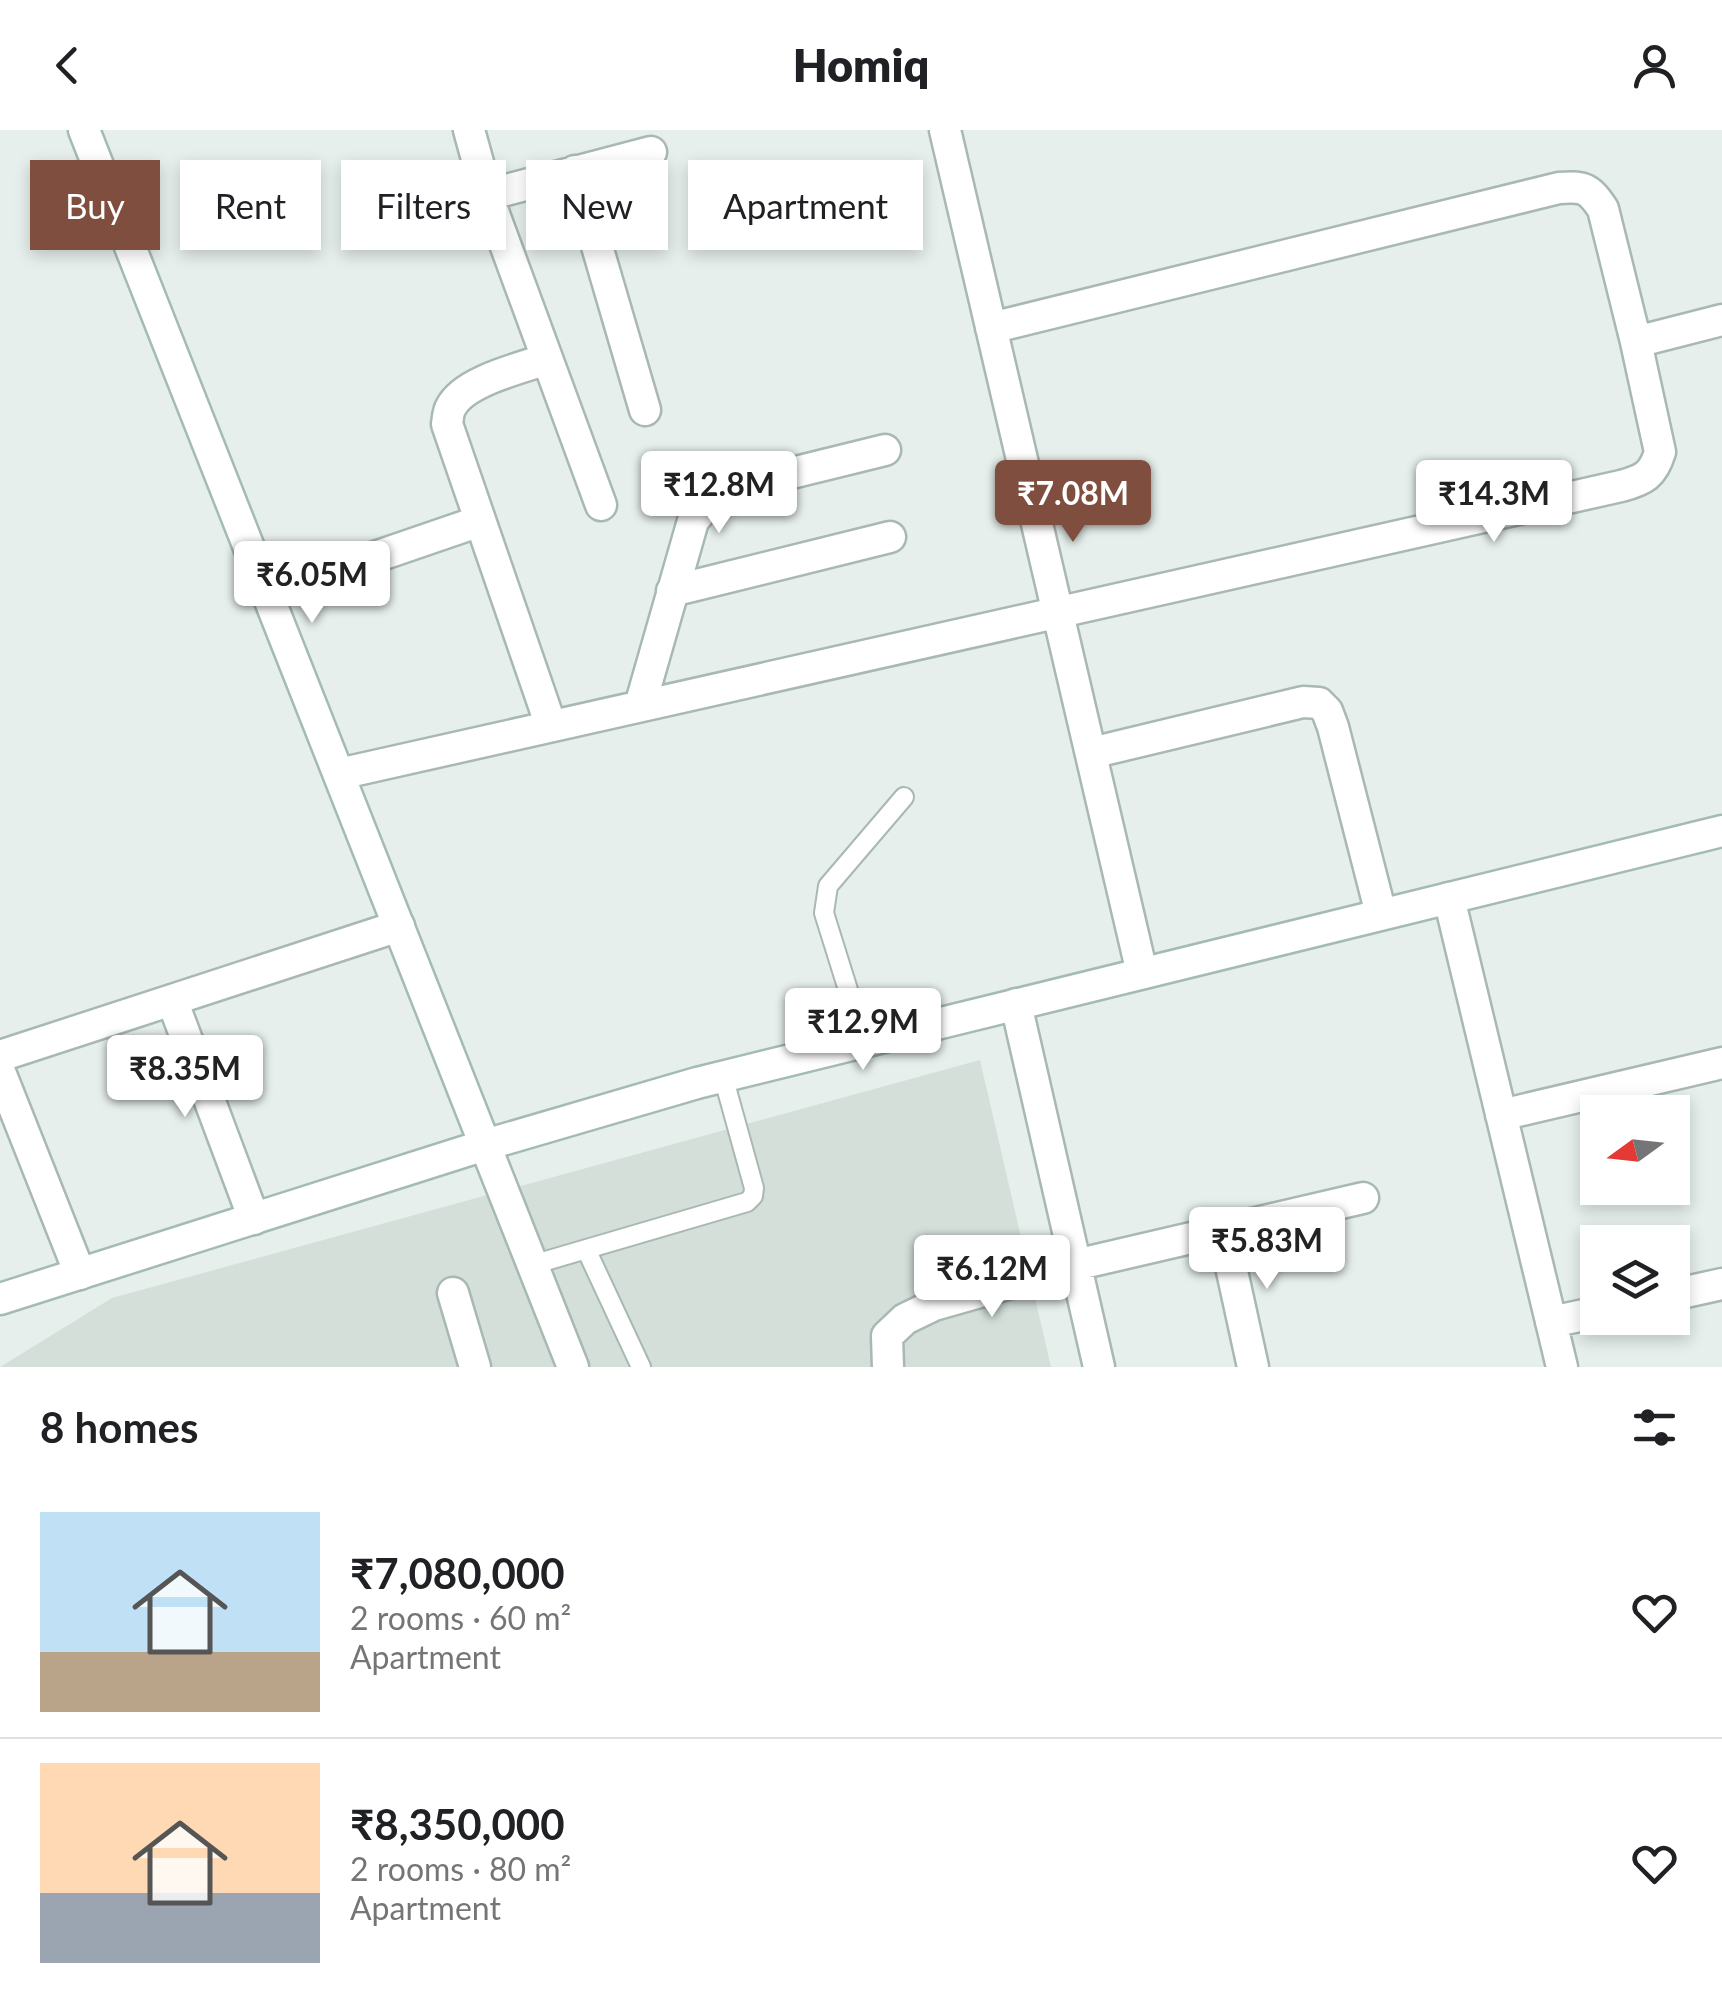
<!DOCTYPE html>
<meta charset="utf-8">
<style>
:root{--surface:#fff;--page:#f6f6f6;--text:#202124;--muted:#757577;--line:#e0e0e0;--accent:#7f4e3f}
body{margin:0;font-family:Lato,sans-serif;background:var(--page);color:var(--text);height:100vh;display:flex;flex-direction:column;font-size:38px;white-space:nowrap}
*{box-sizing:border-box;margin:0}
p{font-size:32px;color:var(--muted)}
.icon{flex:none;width:55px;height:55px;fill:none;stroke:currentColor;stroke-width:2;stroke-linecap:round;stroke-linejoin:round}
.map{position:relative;height:1237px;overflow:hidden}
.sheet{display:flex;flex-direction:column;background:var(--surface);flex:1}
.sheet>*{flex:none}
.banner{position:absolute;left:30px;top:30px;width:1000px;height:90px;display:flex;gap:20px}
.needle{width:65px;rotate:255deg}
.buttons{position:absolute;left:1580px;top:965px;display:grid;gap:20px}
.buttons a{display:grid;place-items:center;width:110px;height:110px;border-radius:0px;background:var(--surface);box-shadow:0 5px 15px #0003;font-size:50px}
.price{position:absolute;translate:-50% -85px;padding:0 22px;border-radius:10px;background:#fff;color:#222;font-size:32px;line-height:65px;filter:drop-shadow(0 2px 5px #0008)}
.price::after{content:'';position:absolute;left:50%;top:60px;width:30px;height:22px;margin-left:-15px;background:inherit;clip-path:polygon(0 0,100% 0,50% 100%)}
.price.current{background:var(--accent);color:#fff}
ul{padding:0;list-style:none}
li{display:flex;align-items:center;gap:30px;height:250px;padding:0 40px}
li+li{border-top:2px solid var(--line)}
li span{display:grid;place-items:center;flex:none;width:280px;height:200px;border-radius:0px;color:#555}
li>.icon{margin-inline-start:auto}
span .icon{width:120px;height:120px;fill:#fffc;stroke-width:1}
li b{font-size:42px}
h2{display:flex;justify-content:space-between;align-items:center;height:120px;padding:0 40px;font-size:42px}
.tag{padding:0 35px;border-radius:0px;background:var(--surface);box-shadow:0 5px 15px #0003;font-size:35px;line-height:90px}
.tag.current{background:var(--accent);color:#fff}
header{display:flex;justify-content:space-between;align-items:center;height:130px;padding:0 40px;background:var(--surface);font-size:45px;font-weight:800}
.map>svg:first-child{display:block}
</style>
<header><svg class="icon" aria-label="back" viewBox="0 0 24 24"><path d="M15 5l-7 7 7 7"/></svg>Homiq<svg class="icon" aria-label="person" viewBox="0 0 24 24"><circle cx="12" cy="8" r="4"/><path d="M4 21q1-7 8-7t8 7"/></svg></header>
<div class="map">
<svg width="1722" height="1237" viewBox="0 0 1722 1237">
<rect width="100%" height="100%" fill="#e6efeb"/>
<path fill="#d4dfda" d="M980 930 1051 1237H0L112 1168Z"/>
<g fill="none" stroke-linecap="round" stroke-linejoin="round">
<defs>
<path id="lane" d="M864 911 824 783 828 756 904 667
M586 1119 641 1237
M532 1135 747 1072 753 1066 754 1058 723 946"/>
<path id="street" d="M469 0 487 65 601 375
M945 0 1142 843
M575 41 645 280
M487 65 651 22
M1636 212 1722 190
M547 229C521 238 464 251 451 277 448 282 448 288 447 294L551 596
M672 461 890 407
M267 464 480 391
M640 576 693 391 711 369 735 357 885 320
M1091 623 1303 572 1319 573 1327 581 1333 597 1381 784
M339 644 1621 356C1644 350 1653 345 1660 322L1636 212 1603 79C1589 58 1584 56 1559 58L991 198
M1449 768 1562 1237
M172 870 254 1089
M1016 874 1099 1237
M0 926 399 796
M0 942 80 1144
M1501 985 1722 933
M485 1015 573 1237
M1223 1100 1253 1237
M453 1163 475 1237
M1672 1165 1722 1154
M1551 1192 1598 1182
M888 1237 887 1206 905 1189 934 1175 1075 1135 1363 1068"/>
<path id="secondary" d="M84 0 485 1015
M0 1169 485 1015 697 953 1722 701"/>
</defs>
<use href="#lane" stroke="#a8b8b2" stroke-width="22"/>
<use href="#street" stroke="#a8b8b2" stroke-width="35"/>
<use href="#secondary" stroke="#a4bbb3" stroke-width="35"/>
<use href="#lane" stroke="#fff" stroke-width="18"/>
<use href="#street" stroke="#fff" stroke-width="30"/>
<use href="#secondary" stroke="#fff" stroke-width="30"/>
</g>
</svg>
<div class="buttons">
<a><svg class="needle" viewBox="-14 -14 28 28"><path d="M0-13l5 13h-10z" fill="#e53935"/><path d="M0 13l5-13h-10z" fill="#757577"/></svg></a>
<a><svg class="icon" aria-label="layers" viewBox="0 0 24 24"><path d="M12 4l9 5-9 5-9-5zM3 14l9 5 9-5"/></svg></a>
</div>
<b class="price" style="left:719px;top:406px">₹12.8M</b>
<b class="price current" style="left:1073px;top:415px">₹7.08M</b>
<b class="price" style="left:1494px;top:415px">₹14.3M</b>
<b class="price" style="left:312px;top:496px">₹6.05M</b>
<b class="price" style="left:863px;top:943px">₹12.9M</b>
<b class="price" style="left:185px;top:990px">₹8.35M</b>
<b class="price" style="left:1267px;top:1162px">₹5.83M</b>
<b class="price" style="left:992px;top:1190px">₹6.12M</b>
<div class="banner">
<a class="tag current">Buy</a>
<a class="tag">Rent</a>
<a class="tag">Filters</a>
<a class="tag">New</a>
<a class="tag">Apartment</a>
</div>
</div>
<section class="sheet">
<h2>8 homes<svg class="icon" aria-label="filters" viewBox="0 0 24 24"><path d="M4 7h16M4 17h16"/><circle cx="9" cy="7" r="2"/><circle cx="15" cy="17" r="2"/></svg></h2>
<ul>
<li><span style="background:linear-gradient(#bfe0f5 70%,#b9a48a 0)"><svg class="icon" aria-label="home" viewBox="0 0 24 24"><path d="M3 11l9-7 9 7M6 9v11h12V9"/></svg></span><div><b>₹7,080,000</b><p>2 rooms · 60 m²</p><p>Apartment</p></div><svg class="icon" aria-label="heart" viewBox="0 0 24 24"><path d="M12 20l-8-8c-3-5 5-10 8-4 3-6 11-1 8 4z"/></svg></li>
<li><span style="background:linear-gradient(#ffd9b3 65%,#9aa5b1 0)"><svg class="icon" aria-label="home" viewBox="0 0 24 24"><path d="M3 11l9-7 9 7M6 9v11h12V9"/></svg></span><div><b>₹8,350,000</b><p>2 rooms · 80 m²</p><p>Apartment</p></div><svg class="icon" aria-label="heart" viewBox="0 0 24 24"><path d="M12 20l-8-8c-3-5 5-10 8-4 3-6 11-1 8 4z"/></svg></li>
</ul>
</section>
